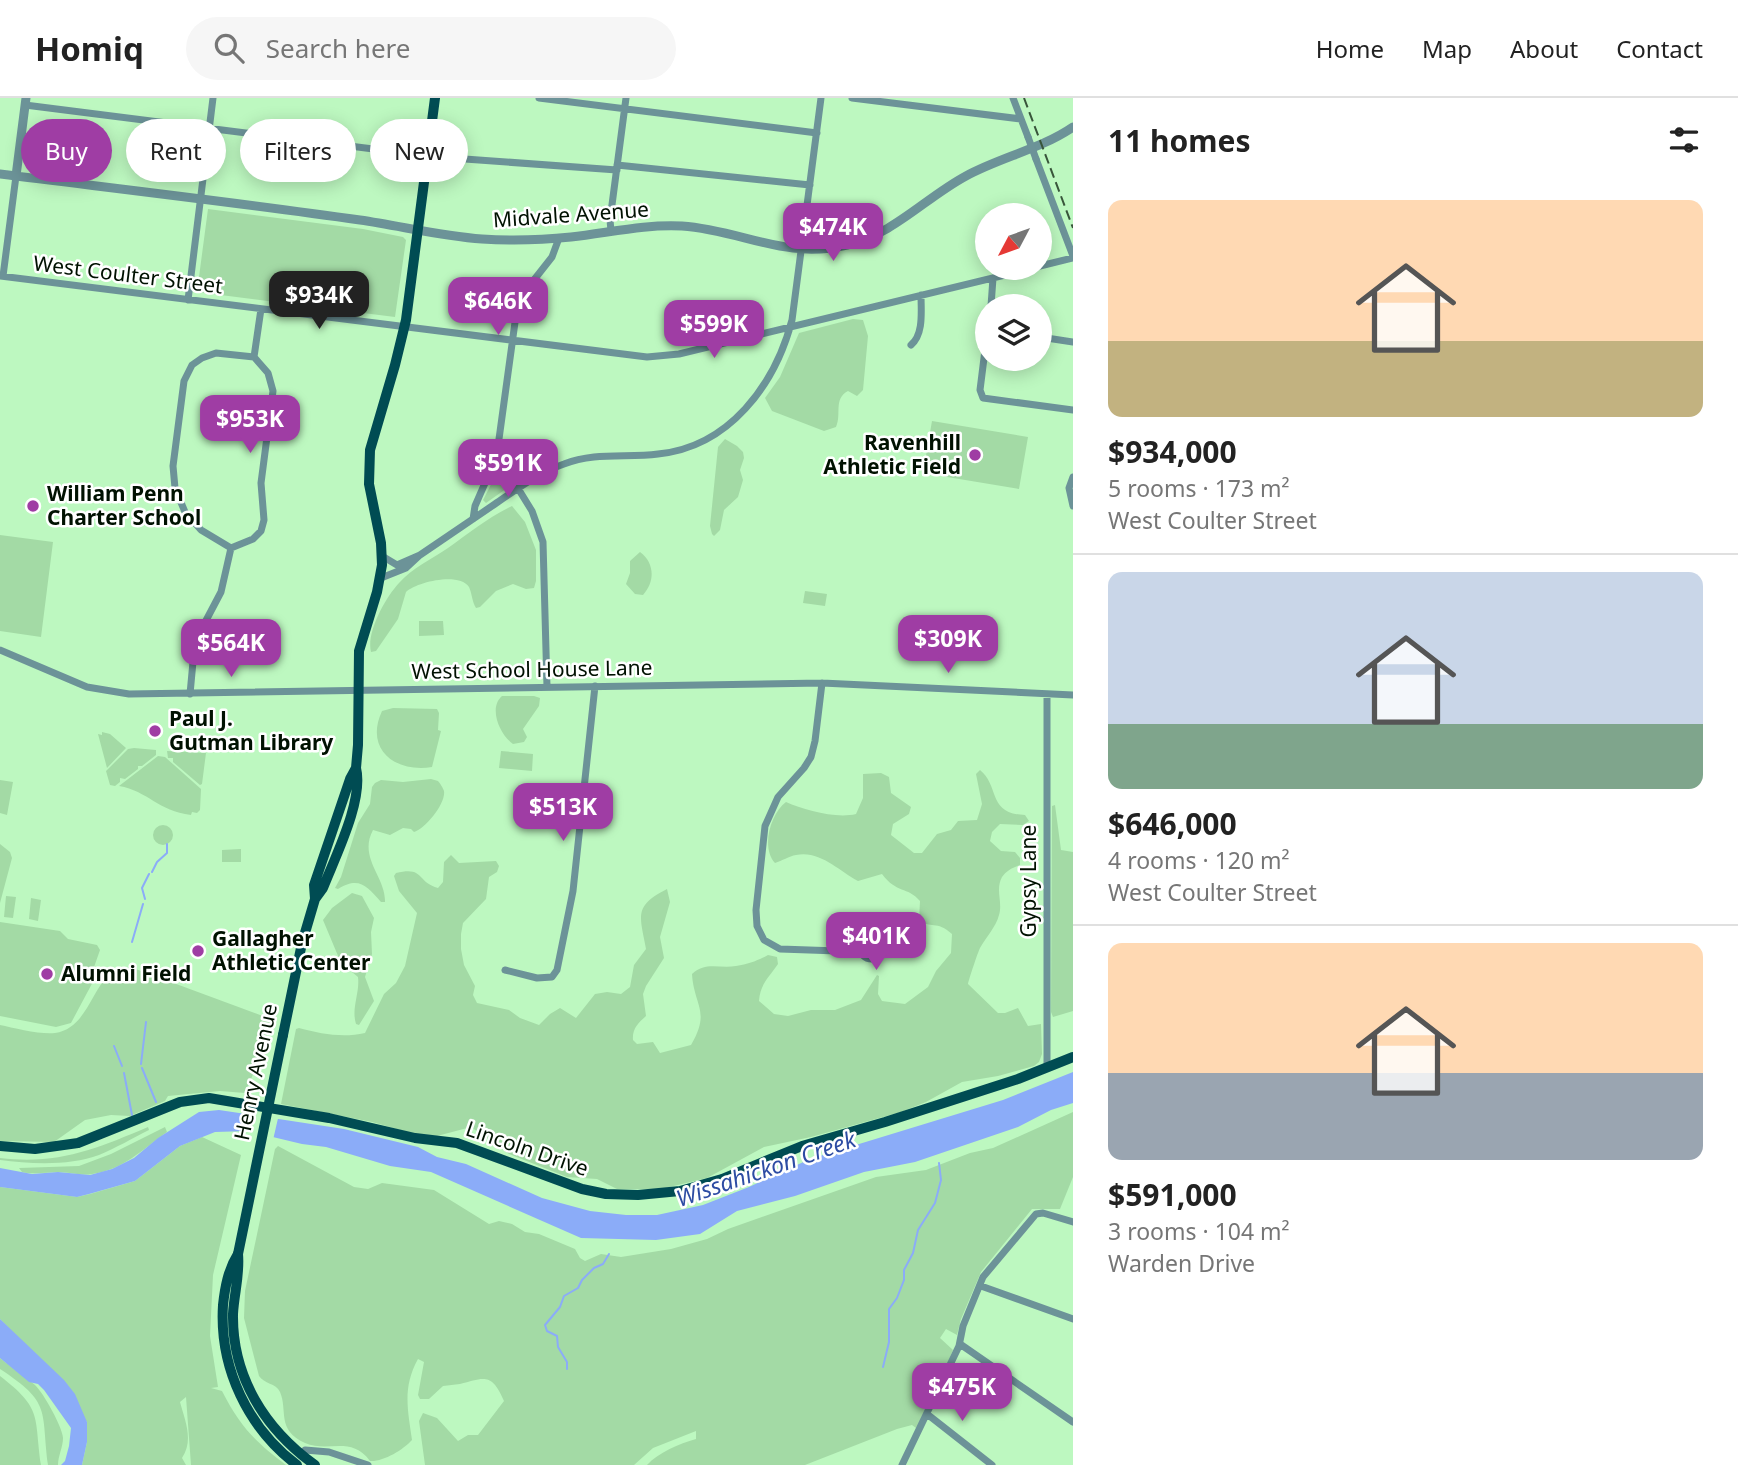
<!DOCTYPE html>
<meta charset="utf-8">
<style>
:root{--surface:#fff;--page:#f6f6f6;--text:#222;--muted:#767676;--line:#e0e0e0;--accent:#9f3da4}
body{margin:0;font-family:"Noto Sans",sans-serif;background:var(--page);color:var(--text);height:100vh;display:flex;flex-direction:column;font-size:26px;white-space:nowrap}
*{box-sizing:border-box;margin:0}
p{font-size:23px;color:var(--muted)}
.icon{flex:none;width:38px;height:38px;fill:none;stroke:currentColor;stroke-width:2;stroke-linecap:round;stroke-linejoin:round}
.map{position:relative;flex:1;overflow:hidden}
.details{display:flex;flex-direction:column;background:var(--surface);width:665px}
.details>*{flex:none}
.banner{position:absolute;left:21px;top:21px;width:665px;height:63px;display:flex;gap:14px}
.needle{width:46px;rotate:229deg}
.controls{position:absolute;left:975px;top:105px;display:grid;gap:14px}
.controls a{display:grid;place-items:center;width:77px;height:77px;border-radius:50%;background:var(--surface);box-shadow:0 4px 18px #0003;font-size:35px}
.price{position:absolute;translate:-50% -60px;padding:0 16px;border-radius:14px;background:var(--accent);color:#fff;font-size:23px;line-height:46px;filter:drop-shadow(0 2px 4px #0008)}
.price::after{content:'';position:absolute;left:50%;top:42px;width:21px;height:16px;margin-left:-10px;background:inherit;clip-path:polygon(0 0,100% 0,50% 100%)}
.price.on{background:#222;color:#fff}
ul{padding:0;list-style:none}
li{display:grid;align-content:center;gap:14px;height:371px;padding:0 35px}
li+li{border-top:2px solid var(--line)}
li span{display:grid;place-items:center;height:217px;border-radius:14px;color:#555}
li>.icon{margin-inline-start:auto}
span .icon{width:126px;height:126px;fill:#fffc;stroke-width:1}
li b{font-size:30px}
h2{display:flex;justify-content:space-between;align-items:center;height:84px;padding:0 35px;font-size:30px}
.chip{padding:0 24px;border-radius:32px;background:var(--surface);box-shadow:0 4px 18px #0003;font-size:24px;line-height:63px}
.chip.on{background:var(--accent);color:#fff}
header{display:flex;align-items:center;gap:42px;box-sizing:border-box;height:98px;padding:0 35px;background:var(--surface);border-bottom:2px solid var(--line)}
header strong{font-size:33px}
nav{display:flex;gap:38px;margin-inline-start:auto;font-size:24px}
.search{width:490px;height:63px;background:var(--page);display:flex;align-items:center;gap:18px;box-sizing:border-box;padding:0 24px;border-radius:38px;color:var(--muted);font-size:26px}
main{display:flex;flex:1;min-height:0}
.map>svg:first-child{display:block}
</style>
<header>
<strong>Homiq</strong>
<div class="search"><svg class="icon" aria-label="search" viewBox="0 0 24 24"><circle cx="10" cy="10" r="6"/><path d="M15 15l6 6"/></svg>Search here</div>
<nav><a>Home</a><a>Map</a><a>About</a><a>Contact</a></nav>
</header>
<main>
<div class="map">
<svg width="1073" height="1367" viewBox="0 0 1073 1367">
<rect width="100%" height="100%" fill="#bdf8c0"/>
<path fill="#a3daa5" d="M208 111 363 131 403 139 406 142 395 219 197 194Z
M853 221 863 222 868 238 863 292 857 298 848 293C833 301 842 316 836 329L824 333 772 313 765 300 780 279 799 235Z
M932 323 1028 339 1019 391 923 375Z
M725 341 737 348 743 354 744 360 740 372 743 382 738 399 724 412 720 432 714 438 712 436 710 428 718 349Z
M499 371 510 388 486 405 483 402Z
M512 408 525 424 536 452V483L534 490 526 491 513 486 496 493 480 509 476 510C472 504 472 495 469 489 459 474 417 484 406 494L398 521 376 553 371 554C366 534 386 499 399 485 412 470 432 461 448 450 469 435 489 419 512 408Z
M0 437 53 444 41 539 0 533Z
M640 454C655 465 655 484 643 497L635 496 626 486 630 475V463Z
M805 493 827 496 825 508 803 505Z
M419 523H443L444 537 419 538Z
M502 598H534L540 600 539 608 523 631 527 639 524 644 513 646C500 637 488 610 502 598Z
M393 610 437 611 439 615 438 632 441 633 432 669C396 675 364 652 382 613Z
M102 634 110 636 126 650 107 670 98 636 102 637Z
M134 650 156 652V657L142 668H138V671L125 681 120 680V684L115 688 110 687 106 673 128 651Z
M167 653 206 655 202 686 200 687 173 664V660H168Z
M501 653 533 656 532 673 499 670Z
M158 658 165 659 201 691 200 712 197 715 192 714 191 717C158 713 148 693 119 688Z
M980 672C1000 688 987 716 1025 717L1029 723 1023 727 1000 726 992 734 990 743 1001 753 1015 754 1020 760V767C1013 769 1006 773 1002 779 995 792 1003 804 999 817 996 829 986 839 980 850 978 854 969 881 968 886L998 915H1005L1018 910 1028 928 1041 926 1042 956 1039 964 1034 968 998 978 962 984 926 1004 901 1014 811 1039 764 1049 707 1080 661 1091H617L597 1081 567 1079 509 1056 471 1029 437 1038 418 1037 372 1024 281 1006 296 931 299 930C321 936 343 940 365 935L384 896 396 885 405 868 417 815 399 793 394 778 396 775C425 768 416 784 438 790L443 784 444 764 451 757 459 765 496 763 499 768 497 774 489 779 486 801 463 825 461 836V851L464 867 475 888 473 897 477 905 509 912 520 920 539 927 550 916 560 910 576 920 595 896 607 894 621 896 630 889 634 867 646 851C640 818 633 808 667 791L670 804 660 839 664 860 646 888 643 896 646 918C638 925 632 931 633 942L637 946 653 944 660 955 691 947C711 913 694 908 692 876 706 863 719 871 736 868 749 866 757 863 768 857L777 859 778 866C770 878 760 886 759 903L774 916 788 918 811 912H835L861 902 877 877 879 878 878 896 882 903 905 906 928 889 936 873 951 855 952 836C937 822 930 831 919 822L920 803C907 788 897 796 882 776L858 783C839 773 820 752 796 757 789 758 782 763 775 765 761 750 770 716 786 704 804 712 836 721 856 716L863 700V676L881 675 889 679 891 695 911 709 909 716 893 726 891 737 914 755H922L937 736 951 732 958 723 977 722 982 706 976 676Z
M431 681 438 683C440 685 443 690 444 693 446 706 425 731 414 734L411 731 403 730 390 737 373 732C358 760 386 779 385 804H381C367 788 359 778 338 791L335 790 341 779 358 725 370 706 372 689 375 685 381 682 403 684Z
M0 682 13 684 7 717 0 715Z
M1055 707 1061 752 1073 754V913L1053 919 1051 914 1052 708Z
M153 737a10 10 0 1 1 20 0a10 10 0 1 1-20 0Z
M0 746 10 754 12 760 0 805Z
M241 751V764H222V752Z
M352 795 362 798 374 820 371 834 372 856 365 879 374 903 359 927 356 926C351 910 360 895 358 879L341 865 323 822 332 810Z
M6 798 16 799 13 820 4 819Z
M31 800 41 802 38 823 29 821Z
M0 824 60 833 68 841 97 847 100 852 93 872 95 880 71 925 56 929 0 918Z
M862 848a10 10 0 1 1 20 0a10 10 0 1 1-20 0Z
M133 870 271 921 263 953 245 995 220 993 168 998 165 1003 130 1018 111 1017 85 1022 54 1044 0 1043V927C14 930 42 937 55 935 84 931 90 897 107 879 114 873 124 871 133 870Z
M1073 1014V1079L1060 1111H1032L981 1174 961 1221 957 1237 946 1231 940 1240 953 1252 930 1306 916 1330 912 1327 897 1331 805 1367H647C659 1354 679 1346 696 1341V1333L653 1350 634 1367H425L419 1323 423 1315 437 1320 458 1343 468 1337H478L504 1303C492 1275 485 1279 460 1286 454 1287 449 1287 443 1288L429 1301H420L418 1297 424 1264 418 1261C402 1290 408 1312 412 1342 403 1352 383 1364 370 1363 351 1337 329 1355 305 1345 276 1332 288 1312 280 1294 276 1285 264 1286 259 1278L244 1220 245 1193 275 1051 278 1048 354 1089 368 1091 382 1085 434 1092 489 1126 499 1123 512 1126 525 1134 539 1136 575 1151 580 1160 585 1163 601 1156 621 1159 671 1151 707 1141 728 1131 876 1079 926 1072 970 1055 993 1050Z
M148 1029 149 1032C133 1040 116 1050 99 1057 70 1068 31 1066 0 1062V1060C58 1067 96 1051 148 1029Z
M165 1029 167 1034C143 1051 123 1072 92 1076 81 1078 70 1074 59 1074 46 1074 35 1077 22 1074L19 1070 79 1068 111 1056Z
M202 1039 241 1057 213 1177 210 1238 218 1289 211 1290 222 1293C240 1328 254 1343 286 1367H191L186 1299 180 1304C185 1323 194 1342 182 1360L186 1367H82L87 1344V1324L27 1249 0 1221V1089L77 1099 90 1096 135 1083 180 1048Z
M0 1260C11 1269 25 1278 35 1287 43 1294 63 1330 63 1340 63 1349 58 1358 58 1367H48C41 1312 52 1305 0 1271Z
M0 1278C43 1311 34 1318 41 1367H0Z"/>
<path fill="#8bacf8" d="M1073 974V1005L1051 1012 1018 1029 915 1064 864 1074 795 1098 737 1113 700 1136 656 1142 581 1140 431 1074 390 1068 326 1049 302 1046 248 1033 215 1034 180 1048 135 1083 89 1096 77 1099 0 1089V1070L32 1076 58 1074 90 1077 112 1071 134 1060 158 1040 199 1014 219 1012 344 1031 418 1049 437 1059 466 1066 542 1100 590 1113 626 1117H657L703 1107 749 1089 810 1061 1003 1002Z
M0 1221 64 1282 75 1296 87 1324V1344L82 1367H61L65 1363 69 1348 71 1330 44 1292 38 1286 29 1284 0 1260Z"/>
<path fill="#bdf8c0" d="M255 1013 279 1016 273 1042 250 1037Z"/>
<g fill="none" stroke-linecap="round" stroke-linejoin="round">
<path stroke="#8bacf8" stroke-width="2" d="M152 774 157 764 167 755V746
M145 801 142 790 149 776
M132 844 143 806
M114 948 122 968
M141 966 146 924
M142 970 156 1004
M124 975 132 1017
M883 1269 889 1244V1211L897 1200 904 1182V1172L913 1155 918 1132 935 1105 941 1082 939 1065
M567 1271V1264L558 1249 557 1238 547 1233 545 1227 560 1209 564 1198 578 1190 582 1182 594 1170 603 1166 609 1156"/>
<path stroke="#6c9398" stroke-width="7" d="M539 0 817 35
M852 0 1021 21
M1013 0 1028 39
M25 7 437 59 617 72
M1036 61 1073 158
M617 67 810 87
M611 133 610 122 626 0
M1040 168 1073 160
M0 178 647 259 679 256 1034 170
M3 178 16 78
M188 202 213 0
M991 208 993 180
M987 236 980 292 983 300 1073 312
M1040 239 1073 244
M911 247C924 236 921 213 921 197
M254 259 261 211
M1073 379 1069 390 1073 408
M473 421 475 408 499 353
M231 450 201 432 185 414 175 390 173 368 184 283 192 267 202 260 216 255 254 259
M231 450 253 441 261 433 264 422 261 385 273 293 268 275 254 259
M382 458 397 467 420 457
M381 480 406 470 420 457C445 440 470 423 495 406 517 391 538 375 564 366 595 354 626 360 658 356 729 349 775 287 792 222L821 0
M0 552 87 589 129 596 822 585 1073 597
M822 585 815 643 811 659 804 670 778 699 765 728 756 812 757 828 764 842 780 851 838 853 860 850
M547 589 543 444 532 413 503 366 499 341 516 217 526 192 552 159 559 140
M190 596 194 553 201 532 221 494 231 450
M1047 596V970
M859 848a13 13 0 1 1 26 0a13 13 0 1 1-26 0Z
M505 872 537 880 552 879 557 872 573 793 595 588
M981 1188 1073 1221
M960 1246 1073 1324
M927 1316 992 1367
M301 1356 305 1352 329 1354 368 1367
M902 1367 959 1248 963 1228 983 1179 1036 1116 1043 1115 1073 1124"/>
<path stroke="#6c9398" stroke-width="9" d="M0 76C120 91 241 105 360 122 401 128 441 138 482 141 512 143 542 142 571 139 608 135 644 126 682 128 742 132 784 162 847 147 894 136 925 100 966 78 1001 59 1041 51 1073 29
M16 78 26 0"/>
<path stroke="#004c53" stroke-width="10" d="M315 801 323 790C335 759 364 702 356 670
M283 937 302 845 315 801 314 787 350 681 356 670 358 647 359 553 377 494 382 467 381 445 369 386 370 352 395 267 406 222 435 0
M0 1048 35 1051 78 1045 180 1004 209 1000 329 1020 415 1040 457 1045 582 1091 606 1096 638 1097 680 1093 722 1081 802 1048 885 1024 1018 981 1073 959
M238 1156C240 1177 234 1196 233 1216 232 1279 265 1331 315 1367
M238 1156C228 1172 225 1189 223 1207 219 1270 248 1330 297 1367"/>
<path stroke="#38553a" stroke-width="2" stroke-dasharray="10 5" stroke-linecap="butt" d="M1024 0 1073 130"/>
<path stroke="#6c9398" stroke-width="7" d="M1028 39 1036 61"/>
<path stroke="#004c53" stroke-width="10" d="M238 1156 283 937"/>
</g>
<g fill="#9f3da4" stroke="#fff" stroke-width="2.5">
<circle cx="975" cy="357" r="7"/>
<circle cx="33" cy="408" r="7"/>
<circle cx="155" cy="633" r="7"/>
<circle cx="198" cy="853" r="7"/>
<circle cx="47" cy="876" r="7"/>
</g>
<g text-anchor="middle" stroke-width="5" stroke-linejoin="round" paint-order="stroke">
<g font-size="21" fill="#001101" stroke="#fff">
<text transform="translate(571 117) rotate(-4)" y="7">Midvale Avenue</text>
<text transform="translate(128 177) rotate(7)" y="7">West Coulter Street</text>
<text transform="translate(532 572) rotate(-1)" y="7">West School House Lane</text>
<text transform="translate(1029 783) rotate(-90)" y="7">Gypsy Lane</text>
<text transform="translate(256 974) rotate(-78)" y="7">Henry Avenue</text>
<text transform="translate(527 1051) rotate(19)" y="7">Lincoln Drive</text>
</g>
<g font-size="21" font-weight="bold" fill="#001101" stroke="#fff" text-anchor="start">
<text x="961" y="352" text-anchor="end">Ravenhill<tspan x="961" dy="24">Athletic Field</tspan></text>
<text x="47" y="403">William Penn<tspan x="47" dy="24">Charter School</tspan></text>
<text x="169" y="628">Paul J.<tspan x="169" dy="24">Gutman Library</tspan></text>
<text x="212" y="848">Gallagher<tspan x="212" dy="24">Athletic Center</tspan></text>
<text x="61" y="883">Alumni Field</text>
</g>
<g font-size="23" font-style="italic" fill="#2d4ca3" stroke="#fff">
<text transform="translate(766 1071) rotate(-19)" y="8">Wissahickon Creek</text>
</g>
</g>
</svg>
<div class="controls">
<a><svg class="needle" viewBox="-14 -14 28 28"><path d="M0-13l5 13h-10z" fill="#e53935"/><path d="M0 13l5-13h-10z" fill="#767676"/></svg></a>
<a><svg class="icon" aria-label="layers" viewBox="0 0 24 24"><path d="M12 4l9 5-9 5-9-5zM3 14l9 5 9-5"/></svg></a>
</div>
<b class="price" style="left:833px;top:165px">$474K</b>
<b class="price on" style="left:319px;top:233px">$934K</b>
<b class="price" style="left:498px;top:239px">$646K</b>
<b class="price" style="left:714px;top:262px">$599K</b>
<b class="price" style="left:250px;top:357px">$953K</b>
<b class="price" style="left:508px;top:401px">$591K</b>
<b class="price" style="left:948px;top:577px">$309K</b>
<b class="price" style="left:231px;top:581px">$564K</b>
<b class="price" style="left:563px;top:745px">$513K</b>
<b class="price" style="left:876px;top:874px">$401K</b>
<b class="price" style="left:962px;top:1325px">$475K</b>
<div class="banner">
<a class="chip on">Buy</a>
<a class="chip">Rent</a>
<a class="chip">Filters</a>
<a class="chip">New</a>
</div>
</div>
<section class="details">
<h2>11 homes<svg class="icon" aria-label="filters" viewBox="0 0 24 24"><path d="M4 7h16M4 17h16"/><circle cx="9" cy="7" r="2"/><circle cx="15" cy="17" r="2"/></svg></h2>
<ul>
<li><span style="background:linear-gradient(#ffd9b3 65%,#c2b280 0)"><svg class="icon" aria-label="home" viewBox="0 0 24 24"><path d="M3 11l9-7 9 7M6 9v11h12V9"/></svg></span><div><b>$934,000</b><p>5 rooms · 173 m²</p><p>West Coulter Street</p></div></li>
<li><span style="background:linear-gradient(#c9d6e8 70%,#7fa58c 0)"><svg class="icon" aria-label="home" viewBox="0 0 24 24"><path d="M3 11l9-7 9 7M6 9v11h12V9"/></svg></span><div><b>$646,000</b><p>4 rooms · 120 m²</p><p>West Coulter Street</p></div></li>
<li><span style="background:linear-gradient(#ffd9b3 60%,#9aa5b1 0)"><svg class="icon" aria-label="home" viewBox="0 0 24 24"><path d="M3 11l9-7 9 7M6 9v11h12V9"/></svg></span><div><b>$591,000</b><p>3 rooms · 104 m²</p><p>Warden Drive</p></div></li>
</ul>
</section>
</main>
